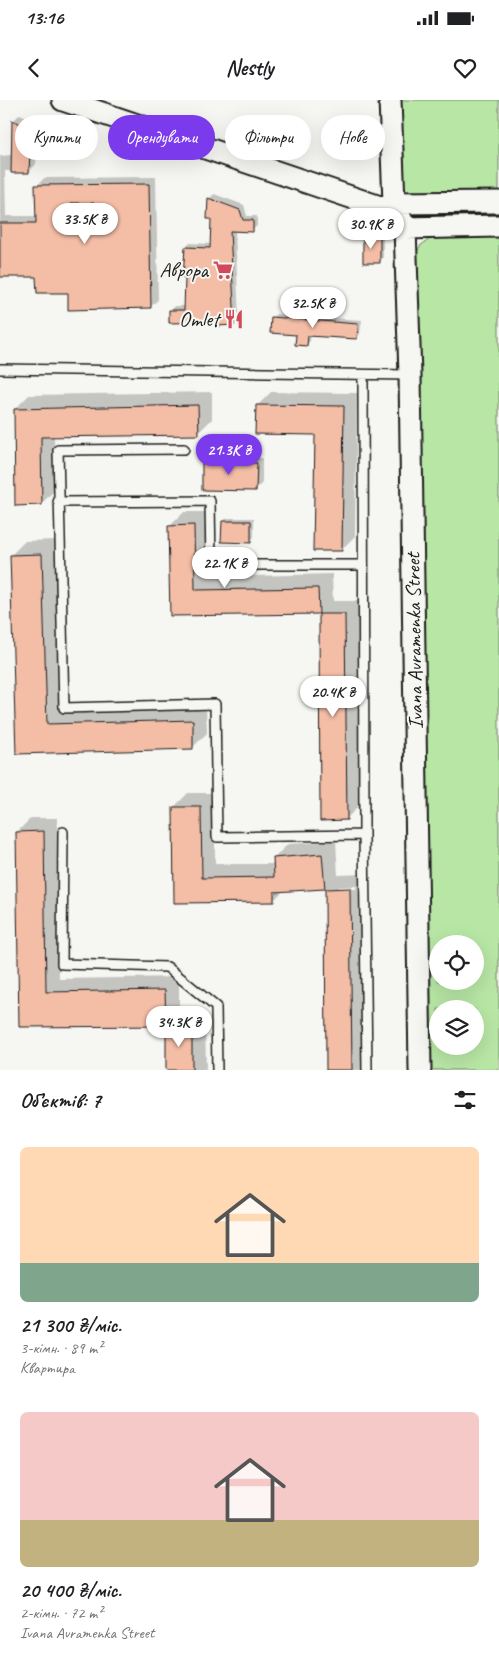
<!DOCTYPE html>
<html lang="uk">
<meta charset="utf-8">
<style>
:root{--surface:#fff;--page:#f6f6f6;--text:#202124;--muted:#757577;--accent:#7c3aed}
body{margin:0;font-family:Caveat,sans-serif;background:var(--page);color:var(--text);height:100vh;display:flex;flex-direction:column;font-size:19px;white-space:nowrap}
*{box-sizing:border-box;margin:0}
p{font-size:16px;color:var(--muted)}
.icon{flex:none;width:28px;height:28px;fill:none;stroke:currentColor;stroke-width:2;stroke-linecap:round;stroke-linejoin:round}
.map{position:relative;height:970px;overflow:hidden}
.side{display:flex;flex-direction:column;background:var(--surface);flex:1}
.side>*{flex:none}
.top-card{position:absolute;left:15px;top:15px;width:470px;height:45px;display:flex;gap:10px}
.controls{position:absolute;left:429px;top:835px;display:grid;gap:10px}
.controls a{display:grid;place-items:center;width:55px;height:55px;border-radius:50%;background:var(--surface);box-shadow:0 5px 20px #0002;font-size:25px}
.price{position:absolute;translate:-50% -42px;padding:0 11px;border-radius:18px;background:#fff;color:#222;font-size:16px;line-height:32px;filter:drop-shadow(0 1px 2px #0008)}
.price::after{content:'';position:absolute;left:50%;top:30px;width:15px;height:11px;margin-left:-8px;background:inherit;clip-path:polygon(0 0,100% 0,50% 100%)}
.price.active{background:var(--accent);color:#fff}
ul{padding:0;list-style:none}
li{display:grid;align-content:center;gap:10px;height:265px;padding:0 20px}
li span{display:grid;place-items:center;height:155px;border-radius:8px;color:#555}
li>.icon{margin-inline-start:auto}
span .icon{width:90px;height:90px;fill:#fffc;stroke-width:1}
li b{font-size:21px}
h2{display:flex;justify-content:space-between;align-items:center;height:60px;padding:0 20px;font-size:21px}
.pill{padding:0 18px;border-radius:22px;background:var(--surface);box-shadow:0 5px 20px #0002;font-size:18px;line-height:45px}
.pill.active{background:var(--accent);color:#fff}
.status{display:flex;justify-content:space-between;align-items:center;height:35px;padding:0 25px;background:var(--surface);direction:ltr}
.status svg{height:14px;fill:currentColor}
header{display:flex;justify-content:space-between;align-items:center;height:65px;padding:0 20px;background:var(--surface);font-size:22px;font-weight:600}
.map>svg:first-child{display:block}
</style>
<div class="status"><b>13:16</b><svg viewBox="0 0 49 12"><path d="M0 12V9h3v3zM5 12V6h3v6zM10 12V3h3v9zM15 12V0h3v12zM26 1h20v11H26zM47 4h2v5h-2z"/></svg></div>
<header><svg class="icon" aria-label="back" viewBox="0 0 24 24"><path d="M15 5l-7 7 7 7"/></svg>Nestly<svg class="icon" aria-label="heart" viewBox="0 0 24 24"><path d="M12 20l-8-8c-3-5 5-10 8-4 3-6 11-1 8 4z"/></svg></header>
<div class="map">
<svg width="499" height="970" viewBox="0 0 499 970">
<rect width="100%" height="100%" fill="#f6f6f2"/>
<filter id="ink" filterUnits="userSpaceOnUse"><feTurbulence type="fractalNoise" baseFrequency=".02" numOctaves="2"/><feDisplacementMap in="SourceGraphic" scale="10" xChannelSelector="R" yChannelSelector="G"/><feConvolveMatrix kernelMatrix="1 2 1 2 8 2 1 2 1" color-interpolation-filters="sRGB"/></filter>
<g filter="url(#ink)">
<path fill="#b8e7a5" stroke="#6a8260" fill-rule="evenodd" d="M390 0H499V102L394 103Z
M499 110V120H438L436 116 438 113Z
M499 134V970H425L415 155 421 145 435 136ZM438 844H475V881H438ZM438 909H475V946H438Z"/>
<path fill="#0003" fill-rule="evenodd" d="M20 14 38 22 36 64 29 72 5 71 6 116H37V86L44 78 156 77 158 200 150 207 69 192 38 176H0V56L12 55 13 21ZM78 102H95V122H78Z
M214 94 244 105 247 116H257V126L252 130H235L239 219 234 224 170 211 175 206H186V147L190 143 212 144V118L209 99Z
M368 133H383V158L379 162 364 137Z
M276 214 362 220 360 234 357 238 311 235 310 241 306 245 297 234 273 217Z
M212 292V319L198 333 54 336 55 390 41 404 15 309 29 295Z
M271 292 357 293 355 436 341 450 316 334 257 306Z
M209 357 262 358V383L256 389 203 363Z
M184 412H208L209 477 332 474 333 501H359L360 705 346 719H322L321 513 171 515 170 426Z
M227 418H254V437L250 441 223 422Z
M55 440 60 611 206 606 207 633 193 647 17 653 11 455 25 441Z
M188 693H215V764H275L274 758 288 744 336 741 338 775 364 774 365 970H328L326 787 284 790 274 800 175 801 174 707ZM356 786V789H338V787Z
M31 718H57L59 879 179 877V912H205L206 970H167V924L20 926 17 732Z"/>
<path fill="#f3bda6" stroke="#1c1c1c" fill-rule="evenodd" d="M12 20 31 29 29 73H11Z
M149 84 151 208 68 210V193H37L36 177H0V123H36L35 85ZM71 103H94V129H71Z
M208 98 240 110 243 120H253V132L230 131 235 225 216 226V222L169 223V210H184L185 178H183L185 147 210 148 211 119H207Z
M363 136H380V163H363Z
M271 217 358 224 357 239 308 236 307 246 295 245 296 235 270 233Z
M198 305 199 335 41 337 42 405 15 406 14 309Z
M256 305 344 306 342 451H313L315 335 255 334Z
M202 362 257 363 256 391 202 390Z
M222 421H251V443L221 442Z
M194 425 195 490 318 488 319 514 170 516 168 426Z
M42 454 47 624 193 620V649L16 654 10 455Z
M319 514H345L347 720 320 721Z
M173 707H201L202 778 274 777 273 758 322 754 325 789 274 792V802L174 803Z
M44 731 46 892 165 890 166 926 19 927 16 732Z
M350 788 352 970H326L325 789Z
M192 925V970H166V926Z"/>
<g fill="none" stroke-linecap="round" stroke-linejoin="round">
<defs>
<path id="service" d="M0 269 409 275
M363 275 364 735 367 970
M184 349 58 350 64 608 215 604 217 737 364 735
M58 402 210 401 211 465H363
M63 732 62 864 167 867 216 907 217 970"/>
<path id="tertiary" d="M63 0 398 113
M390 0 394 103 405 128 410 275 420 970
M394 103 499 102
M405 128 499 126"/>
</defs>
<use href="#service" stroke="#1c1c1c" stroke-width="12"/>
<use href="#tertiary" stroke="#1c1c1c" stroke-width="25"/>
<use href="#service" stroke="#f6f6f2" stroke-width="9"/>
<use href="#tertiary" stroke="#f6f6f2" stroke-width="21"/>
</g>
</g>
<defs>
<symbol id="supermarket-bare" viewBox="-9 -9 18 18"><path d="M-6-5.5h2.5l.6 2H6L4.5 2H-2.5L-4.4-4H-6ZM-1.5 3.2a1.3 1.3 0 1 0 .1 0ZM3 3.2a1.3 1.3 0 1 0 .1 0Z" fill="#d1495b" stroke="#f6f6f2" stroke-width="2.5" paint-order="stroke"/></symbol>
<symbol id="restaurant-bare" viewBox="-9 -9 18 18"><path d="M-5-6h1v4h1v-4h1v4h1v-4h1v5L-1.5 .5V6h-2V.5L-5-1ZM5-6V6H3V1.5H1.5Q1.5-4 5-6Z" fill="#d1495b" stroke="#f6f6f2" stroke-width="2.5" paint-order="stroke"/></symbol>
</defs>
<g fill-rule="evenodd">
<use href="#supermarket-bare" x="209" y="156" width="28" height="28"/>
<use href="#restaurant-bare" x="220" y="205" width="28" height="28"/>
</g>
<g text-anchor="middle" stroke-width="4" stroke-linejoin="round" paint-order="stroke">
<g font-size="21" fill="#1c1c1c" stroke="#f6f6f2" text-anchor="end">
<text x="208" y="177">Аврора</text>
<text x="219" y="226">Omlet</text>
</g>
<g font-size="21" fill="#1c1c1c" stroke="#f6f6f2">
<text transform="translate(414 541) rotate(-91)" y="7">Ivana Avramenka Street</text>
</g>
</g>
</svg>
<div class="controls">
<a><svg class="icon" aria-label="locate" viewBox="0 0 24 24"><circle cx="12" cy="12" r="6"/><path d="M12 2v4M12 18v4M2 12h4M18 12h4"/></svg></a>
<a><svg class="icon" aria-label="layers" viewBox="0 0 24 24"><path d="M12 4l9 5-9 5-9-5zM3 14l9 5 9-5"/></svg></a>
</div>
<b class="price" style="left:85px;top:145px">33.5K ₴</b>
<b class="price" style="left:371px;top:150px">30.9K ₴</b>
<b class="price" style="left:313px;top:229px">32.5K ₴</b>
<b class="price active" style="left:229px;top:376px">21.3K ₴</b>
<b class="price" style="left:225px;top:489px">22.1K ₴</b>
<b class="price" style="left:333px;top:618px">20.4K ₴</b>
<b class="price" style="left:179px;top:948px">34.3K ₴</b>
<div class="top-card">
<a class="pill">Купити</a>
<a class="pill active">Орендувати</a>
<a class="pill">Фільтри</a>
<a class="pill">Нове</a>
</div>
</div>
<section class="side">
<h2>Об’єктів: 7<svg class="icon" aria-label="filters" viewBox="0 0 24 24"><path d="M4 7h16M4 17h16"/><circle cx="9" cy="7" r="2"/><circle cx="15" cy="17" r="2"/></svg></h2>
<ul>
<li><span style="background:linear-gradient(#ffd9b3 75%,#7fa58c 0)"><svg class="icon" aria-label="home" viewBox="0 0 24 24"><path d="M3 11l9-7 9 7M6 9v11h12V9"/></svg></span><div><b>21 300 ₴/міс.</b><p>3-кімн. · 89 m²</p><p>Квартира</p></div></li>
<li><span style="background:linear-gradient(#f6c9c9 70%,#c2b280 0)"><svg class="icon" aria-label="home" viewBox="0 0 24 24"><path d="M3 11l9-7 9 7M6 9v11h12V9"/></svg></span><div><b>20 400 ₴/міс.</b><p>2-кімн. · 72 m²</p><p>Ivana Avramenka Street</p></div></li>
</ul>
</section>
